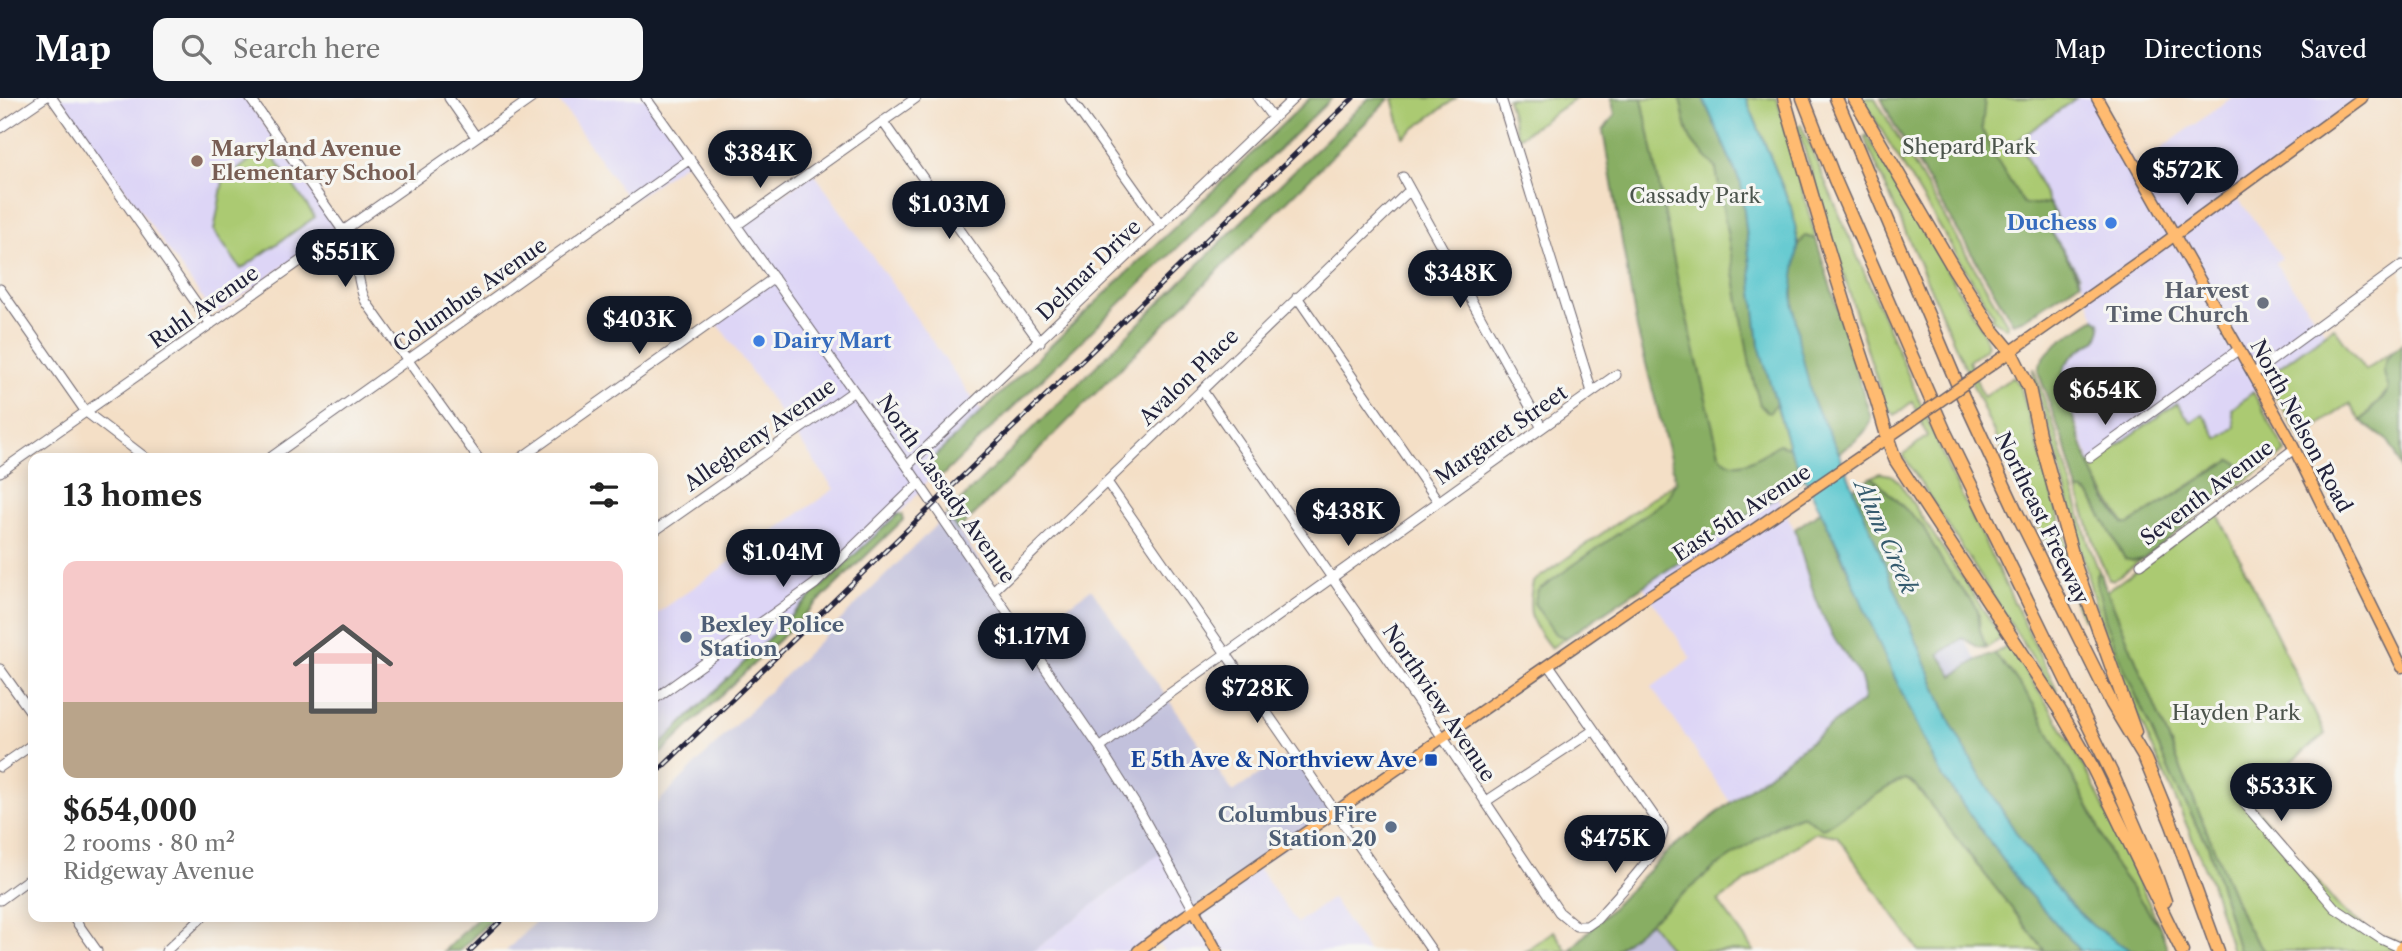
<!DOCTYPE html>
<meta charset="utf-8">
<style>
:root{--surface:#fff;--page:#f6f6f6;--text:#222;--muted:#767676;--line:#e0e0e0;--accent:#111827}
body{margin:0;font-family:"Libre Caslon Text",serif;background:var(--page);color:var(--text);height:100vh;display:flex;flex-direction:column;font-size:26px;white-space:nowrap}
*{box-sizing:border-box;margin:0}
p{font-size:23px;color:var(--muted)}
.icon{flex:none;width:38px;height:38px;fill:none;stroke:currentColor;stroke-width:2;stroke-linecap:round;stroke-linejoin:round}
.map{position:relative;flex:1;overflow:hidden}
.panel{position:absolute;left:28px;top:355px;width:630px;height:469px;display:flex;flex-direction:column;background:var(--surface);border-radius:14px;box-shadow:0 4px 18px #0003}
.panel>*{flex:none}
.price{position:absolute;translate:-50% -60px;padding:0 16px;border-radius:24px;background:var(--accent);color:#fff;font-size:23px;line-height:46px;filter:drop-shadow(0 2px 4px #0008)}
.price::after{content:'';position:absolute;left:50%;top:42px;width:21px;height:16px;margin-left:-10px;background:inherit;clip-path:polygon(0 0,100% 0,50% 100%)}
.price.current{background:#222;color:#fff}
ul{padding:0;list-style:none}
li{display:grid;align-content:center;gap:14px;height:371px;padding:0 35px}
li+li{border-top:2px solid var(--line)}
li span{display:grid;place-items:center;height:217px;border-radius:14px;color:#555}
li>.icon{margin-inline-start:auto}
span .icon{width:126px;height:126px;fill:#fffc;stroke-width:1}
li b{font-size:30px}
h2{display:flex;justify-content:space-between;align-items:center;height:84px;padding:0 35px;font-size:30px}
header{display:flex;align-items:center;gap:42px;box-sizing:border-box;height:98px;padding:0 35px;background:var(--accent);color:#fff}
header strong{font-size:33px}
nav{display:flex;gap:38px;margin-inline-start:auto;font-size:24px}
.search{width:490px;height:63px;background:var(--page);display:flex;align-items:center;gap:18px;box-sizing:border-box;padding:0 24px;border-radius:14px;color:var(--muted);font-size:26px}
.map>svg:first-child{display:block}
</style>
<header>
<strong>Map</strong>
<div class="search"><svg class="icon" aria-label="search" viewBox="0 0 24 24"><circle cx="10" cy="10" r="6"/><path d="M15 15l6 6"/></svg>Search here</div>
<nav><a>Map</a><a>Directions</a><a>Saved</a></nav>
</header>
<div class="map">
<svg width="2402" height="853" viewBox="0 0 2402 853">
<rect width="100%" height="100%" fill="#f6f6f2"/>
<filter id="ink" filterUnits="userSpaceOnUse"><feTurbulence type="fractalNoise" baseFrequency=".0143" numOctaves="2"/><feDisplacementMap in="SourceGraphic" scale="14" xChannelSelector="R" yChannelSelector="G"/><feConvolveMatrix kernelMatrix="1 2 1 2 8 2 1 2 1" color-interpolation-filters="sRGB"/></filter>
<filter id="wash" filterUnits="userSpaceOnUse"><feTurbulence type="fractalNoise" baseFrequency=".00686" numOctaves="4" result="noise"/><feDisplacementMap in="SourceGraphic" scale="28" xChannelSelector="R" yChannelSelector="G"/><feGaussianBlur stdDeviation="1.57" result="paint"/><feColorMatrix in="noise" values="0 0 0 0 0 0 0 0 0 0 0 0 0 0 0 0 0 1.4 0 .05"/><feComposite in="paint" operator="in"/></filter>
<g filter="url(#wash)">
<rect width="100%" height="100%" fill="#f4dfc6"/>
<path fill="#ddd5f6" d="M60 0H245L334 125 333 133 219 214 211 212Z
M557 0H648L691 61 630 104Z
M2076 0H2096L2136 69 2231 0H2367L2234 95 2282 160 2275 165 2326 235 2271 275 2267 283 2232 311 2235 329 2218 341 2203 317 2191 324 2177 305 2091 366 2064 291 2063 275 2066 266 2085 248 2097 242 2101 231 2100 224 2095 220 2080 178 2049 132 2059 125 2018 42Z
M814 75 982 314 933 360 928 369 932 377 910 405 829 481 653 654V518L834 391 715 222 774 181 737 128Z
M1777 398 1794 431 1805 472 1834 540 1862 580 1865 592 1863 603 1836 625 1730 704 1652 589 1691 560 1643 488Z
M1160 755 1257 768 1297 825 1332 800 1368 853H1164L1156 842 1141 853H1033Z"/>
<path fill="#c2c1dc" d="M947 416 1029 535 1091 491 1233 694 1294 653 1336 715 1196 810 1159 756 1033 853H506L540 819H653V709Z
M1963 540 1977 562 1953 578 1939 556Z
M1649 823 1671 853H1615L1625 844Z"/>
<path fill="#abca72" stroke="#667656" stroke-width="2" d="M1393 0H1456L1403 39Z
M1507 0H1576L1518 40Z
M1621 0H1703L1759 247 1789 349 1804 380 1551 550C1531 525 1526 516 1533 484L1715 356Z
M1746 0H1777L1816 141 1805 139 1798 147 1793 114Z
M1862 0H1875L2008 227 2007 230 1990 220 1993 217Z
M1931 0H2076L2018 42 2059 125 2050 132 2080 178Z
M1801 27 1950 374 2057 592 2054 594 1903 357 1927 338 1913 303 1895 317 1885 308 1797 28Z
M1867 37 1984 235 1988 247 1985 251 1969 263 1983 299 2013 279 2020 287 2088 520 2083 521 2006 363 1864 39Z
M267 49 315 119 241 171 214 133 223 83Z
M2334 229 2365 272 2391 254C2384 269 2382 275 2390 290L2361 323 2349 306 2301 340 2267 283 2271 275Z
M2033 270 2053 325 2090 450 2099 473 2096 476 2105 520 2121 563 2174 684 2208 747 2239 853H2232L2211 785 2176 702 2116 569 2094 502 2052 339 2036 288H2033Z
M2253 294 2286 354 2209 409 2239 378 2223 366 2129 426H2124L2094 378 2091 366 2177 305 2191 324 2203 316 2218 341 2235 329 2232 311Z
M1880 375 1891 377 1898 383 2002 540 1986 550 1980 532 1978 513 1944 467 1922 427 1872 379Z
M2078 393H2084L2090 397 2125 461H2143L2113 482H2109L2098 457Z
M2217 414 2325 636 2247 700 2340 810 2371 834 2398 844 2394 853H2264L2246 828 2107 493Z
M2008 547 2057 621 2090 680 2160 829 2113 765 2093 717 2034 607 2012 576 1994 556Z
M1906 681 1915 687 2045 853H1919L1837 738 1816 734 1718 803 1754 853H1671L1649 823C1695 786 1747 737 1803 717L1821 730 1898 683Z
M1554 833 1567 853H1525Z"/>
<path fill="#88ae64" stroke="#556850" stroke-width="2" d="M1310 0H1332L944 376 939 379 932 377 928 369 933 360Z
M1369 0H1390L958 433 947 416 1230 135Z
M1611 0H1642L1678 183 1719 355C1734 380 1761 357 1779 346L1789 349 1804 380 1566 540 1555 536 1534 505 1538 492 1667 401 1676 383 1637 231 1603 33 1615 16Z
M1680 0H1703L1741 86 1759 247 1776 305 1771 313 1767 314 1760 307 1751 273 1716 71C1709 59 1696 52 1690 40 1685 28 1683 13 1680 0Z
M1881 0H1985L1982 30 1990 51 2024 106H2050L2059 125 2050 132 2081 183 2024 221 2013 225 1894 26Z
M1805 138 1816 141 1871 320C1868 336 1852 345 1839 355 1831 338 1819 320 1813 302 1801 266 1779 169 1805 138Z
M2095 220 2100 224 2101 231 2097 242C2085 248 2065 260 2063 275 2060 288 2088 364 2095 379 2102 395 2113 414 2124 426H2130L2231 362 2237 364 2241 371 2239 378 2209 409 2143 461 2133 463 2125 461 2090 397 2084 393H2078L2067 354 2038 273C2043 248 2077 233 2095 220Z
M2402 246V373L2395 354 2388 343 2361 323 2387 295 2389 290C2379 270 2384 259 2402 246Z
M1872 379 1922 427 1944 467 1978 513 1980 532 1986 550 1978 549 1963 540 1939 556 1953 578 1977 562 1994 556 2012 576 2034 607 2093 717 2113 765 2160 829 2168 853H2131L2093 828 2067 803 2024 747 1979 676 1950 624 1853 391Z
M1821 413 1940 675 2022 788 2081 853H2045L1915 687 1906 681 1898 683 1825 729 1821 730 1803 717 1781 725 1713 771 1615 853H1569L1669 752 1863 603C1868 577 1846 561 1834 540 1815 506 1804 468 1795 431Z
M898 416 903 417V422L653 663V654L829 481Z
M2099 473 2246 828 2264 853H2239L2208 747 2174 684 2121 563 2105 520 2096 483V476Z
M479 819H494L459 853H444Z"/>
<path fill="#58c6ce" stroke="#3d7484" stroke-width="2" d="M1703 0H1746L1793 114 1798 147 1792 196 1799 245 1813 303 1839 355 1950 624 1979 676 2024 747 2067 803 2093 828 2131 853H2081L2022 788 1940 675 1884 557 1839 450 1789 349 1759 247 1741 86Z"/>
</g>
<g filter="url(#ink)">
<g fill="none" stroke-linecap="round" stroke-linejoin="round">
<defs>
<path id="minor" d="M52 0 211 226
M250 0 351 144C359 164 356 185 366 204L478 360
M449 0 476 39
M646 0 907 368 1100 650 1139 712 1194 812
M1070 0 1161 128
M1258 0 1273 20
M1501 0 1592 294
M883 24 1040 244
M0 30 44 0
M1403 79 1542 330
M737 127 916 0
M0 191 86 314 146 360
M1297 199 1438 403
M2253 276 2402 167
M1202 292 1443 640 1559 814 1576 828H1587L1597 821C1611 804 1665 750 1663 731L1549 567
M2090 359 2238 252
M270 360 690 61
M521 360 774 180
M907 368 1294 0
M0 374 532 0
M1107 384 1432 853
M653 434 854 293
M2141 466 2294 351
M993 493 1410 92
M0 571 33 617
M653 602 815 486 918 386
M1100 650 1165 599 1616 277
M0 669 33 646
M1485 704 1594 632
M2244 705 2335 810 2381 841 2401 850
M0 802 33 778
M73 819 97 853
M166 853 202 819"/>
<path id="major" d="M2097 0 2287 336 2402 569
M1990 268 2152 154 2362 0
M1194 812 1217 853
M1138 853 1179 822 1636 506 1753 432 1909 325
M2400 853 2402 848"/>
<path id="highway" d="M1784 0C1811 94 1838 189 1870 282 1880 309 1885 337 1896 363L2059 611 2093 670 2182 853
M1803 0 1835 82 1945 334 2114 680 2155 775 2165 803
M1836 0 1959 290 2016 413 2112 606 2145 661 2172 727 2218 853
M1854 0 1954 171 1992 231 2011 254 2029 290 2039 336 2076 470 2135 634"/>
</defs>
<use href="#minor" stroke="#6c646c" stroke-width="11"/>
<use href="#major" stroke="#6c646c" stroke-width="13"/>
<use href="#highway" stroke="#6c646c" stroke-width="15"/>
<use href="#minor" stroke="#fff" stroke-width="9"/>
<use href="#major" stroke="#ffbb71" stroke-width="10"/>
<use href="#highway" stroke="#ffbb71" stroke-width="12"/>
<defs>
<path id="rail" d="M653 678 1353 0
M470 853 505 819"/>
</defs>
<use href="#rail" stroke="#22223b" stroke-width="5"/>
<use href="#rail" stroke="#f6f6f2" stroke-width="2.5" stroke-dasharray="8" stroke-linecap="butt"/>
<defs>
<path id="major-bridge" d="M1909 325 1990 268"/>
</defs>
<use href="#major-bridge" stroke="#6c646c" stroke-width="13" stroke-linecap="butt"/>
<use href="#major-bridge" stroke="#ffbb71" stroke-width="10"/>
</g>
</g>
<circle fill="#8d6e63" stroke="#f6f6f2" stroke-width="2.5" cx="197" cy="63" r="7"/>
<g fill="#3f7fe0" stroke="#f6f6f2" stroke-width="2.5">
<circle cx="2111" cy="125" r="7"/>
<circle cx="759" cy="243" r="7"/>
</g>
<circle fill="#6b7280" stroke="#f6f6f2" stroke-width="2.5" cx="2263" cy="205" r="7"/>
<g fill="#5c6f8a" stroke="#f6f6f2" stroke-width="2.5">
<circle cx="686" cy="539" r="7"/>
<circle cx="1391" cy="729" r="7"/>
</g>
<rect fill="#1a4fb4" stroke="#f6f6f2" stroke-width="2.5" x="1424" y="655" width="14" height="14" rx="3.5"/>
<g text-anchor="middle" stroke-width="6" stroke-linejoin="round" paint-order="stroke">
<g font-size="21" fill="#4b544c" stroke="#f6f6f2">
<text x="1969" y="56">Shepard Park</text>
<text x="1695" y="105">Cassady Park</text>
<text x="2236" y="622">Hayden Park</text>
</g>
<g font-size="21" font-weight="bold" fill="#785e54" stroke="#f6f6f2" text-anchor="start">
<text x="211" y="58">Maryland Avenue<tspan x="211" dy="24">Elementary School</tspan></text>
</g>
<g font-size="21" font-weight="bold" fill="#366cbe" stroke="#f6f6f2" text-anchor="end">
<text x="2097" y="132">Duchess</text>
<text x="773" y="250" text-anchor="start">Dairy Mart</text>
</g>
<g font-size="21" fill="#22223b" stroke="#f6f6f2">
<text transform="translate(1089 172) rotate(-44)" y="7">Delmar Drive</text>
<text transform="translate(470 197) rotate(-35)" y="7">Columbus Avenue</text>
<text transform="translate(204 209) rotate(-35)" y="7">Ruhl Avenue</text>
<text transform="translate(1189 279) rotate(-44)" y="7">Avalon Place</text>
<text transform="translate(2301 328) rotate(62)" y="7">North Nelson Road</text>
<text transform="translate(760 337) rotate(-35)" y="7">Allegheny Avenue</text>
<text transform="translate(1501 337) rotate(-35)" y="7">Margaret Street</text>
<text transform="translate(946 391) rotate(55)" y="7">North Cassady Avenue</text>
<text transform="translate(2207 395) rotate(-37)" y="7">Seventh Avenue</text>
<text transform="translate(1742 415) rotate(-33)" y="7">East 5th Avenue</text>
<text transform="translate(2042 420) rotate(64)" y="7">Northeast Freeway</text>
<text transform="translate(1439 605) rotate(56)" y="7">Northview Avenue</text>
</g>
<g font-size="21" font-weight="bold" fill="#5b616d" stroke="#f6f6f2" text-anchor="end">
<text x="2249" y="200">Harvest<tspan x="2249" dy="24">Time Church</tspan></text>
</g>
<g font-size="21" font-weight="bold" fill="#4e5e75" stroke="#f6f6f2" text-anchor="start">
<text x="700" y="534">Bexley Police<tspan x="700" dy="24">Station</tspan></text>
<text x="1377" y="724" text-anchor="end">Columbus Fire<tspan x="1377" dy="24">Station 20</tspan></text>
</g>
<g font-size="21" font-weight="bold" fill="#164399" stroke="#f6f6f2" text-anchor="end">
<text x="1417" y="669">E 5th Ave &amp; Northview Ave</text>
</g>
<g font-size="23" font-style="italic" fill="#355b6e" stroke="#f6f6f2">
<text transform="translate(1886 439) rotate(66)" y="8">Alum Creek</text>
</g>
</g>
</svg>
<b class="price" style="left:760px;top:92px">$384K</b>
<b class="price" style="left:2187px;top:109px">$572K</b>
<b class="price" style="left:949px;top:143px">$1.03M</b>
<b class="price" style="left:345px;top:191px">$551K</b>
<b class="price" style="left:1460px;top:212px">$348K</b>
<b class="price" style="left:639px;top:258px">$403K</b>
<b class="price current" style="left:2105px;top:329px">$654K</b>
<b class="price" style="left:1348px;top:450px">$438K</b>
<b class="price" style="left:783px;top:491px">$1.04M</b>
<b class="price" style="left:1032px;top:575px">$1.17M</b>
<b class="price" style="left:1257px;top:627px">$728K</b>
<b class="price" style="left:2281px;top:725px">$533K</b>
<b class="price" style="left:1615px;top:777px">$475K</b>
<section class="panel">
<h2>13 homes<svg class="icon" aria-label="filters" viewBox="0 0 24 24"><path d="M4 7h16M4 17h16"/><circle cx="9" cy="7" r="2"/><circle cx="15" cy="17" r="2"/></svg></h2>
<ul>
<li><span style="background:linear-gradient(#f6c9c9 65%,#b9a48a 0)"><svg class="icon" aria-label="home" viewBox="0 0 24 24"><path d="M3 11l9-7 9 7M6 9v11h12V9"/></svg></span><div><b>$654,000</b><p>2 rooms · 80 m²</p><p>Ridgeway Avenue</p></div></li>
</ul>
</section>
</div>
